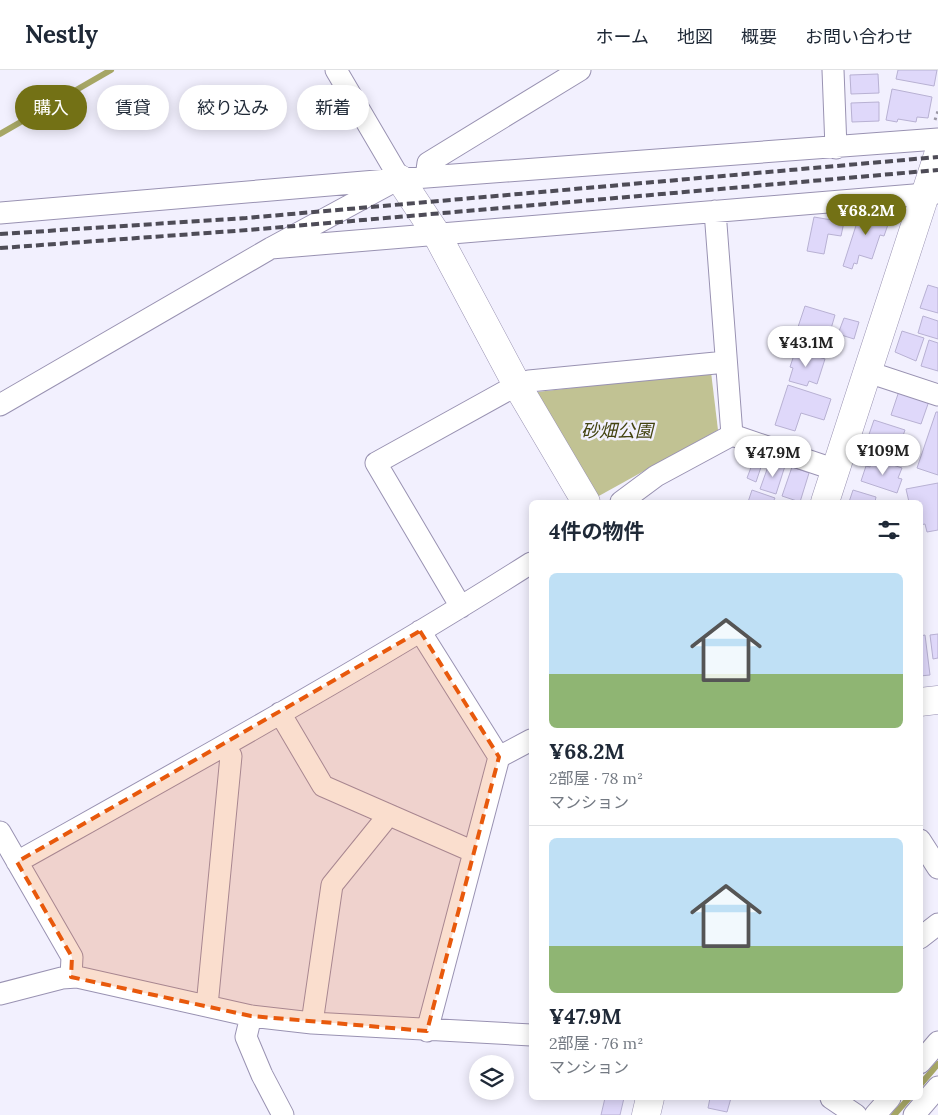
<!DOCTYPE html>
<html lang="ja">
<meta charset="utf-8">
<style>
:root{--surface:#fff;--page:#f2f2f3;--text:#1f2937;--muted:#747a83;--line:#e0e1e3;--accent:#737115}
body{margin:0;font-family:Lora,"Noto Sans JP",serif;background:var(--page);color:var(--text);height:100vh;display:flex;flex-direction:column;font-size:19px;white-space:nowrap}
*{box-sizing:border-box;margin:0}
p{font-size:16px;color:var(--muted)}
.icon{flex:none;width:28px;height:28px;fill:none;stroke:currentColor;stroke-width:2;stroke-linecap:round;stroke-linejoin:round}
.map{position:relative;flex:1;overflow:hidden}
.sheet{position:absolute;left:529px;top:430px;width:394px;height:600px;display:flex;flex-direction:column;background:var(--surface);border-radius:8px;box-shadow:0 2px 12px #0003}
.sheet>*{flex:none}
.banner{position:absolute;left:15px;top:15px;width:439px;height:45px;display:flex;gap:10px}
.buttons{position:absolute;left:469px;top:985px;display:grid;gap:10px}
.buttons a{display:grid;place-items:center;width:45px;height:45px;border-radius:50%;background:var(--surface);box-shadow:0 2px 12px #0003;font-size:25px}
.price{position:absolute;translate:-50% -42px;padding:0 11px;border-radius:18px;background:#fff;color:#222;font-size:16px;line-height:32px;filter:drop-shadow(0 1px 2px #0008)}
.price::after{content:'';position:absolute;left:50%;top:30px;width:15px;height:11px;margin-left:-8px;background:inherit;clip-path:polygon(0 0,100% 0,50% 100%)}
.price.current{background:var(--accent);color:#fff}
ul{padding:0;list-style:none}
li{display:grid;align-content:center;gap:10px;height:265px;padding:0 20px}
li+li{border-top:1px solid var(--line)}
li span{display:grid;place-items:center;height:155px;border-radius:8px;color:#555}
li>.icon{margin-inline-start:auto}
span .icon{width:90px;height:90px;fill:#fffc;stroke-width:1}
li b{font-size:21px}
h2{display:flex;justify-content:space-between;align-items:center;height:60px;padding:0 20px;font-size:21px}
.pill{padding:0 18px;border-radius:22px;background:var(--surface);box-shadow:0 2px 12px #0003;font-size:18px;line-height:45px}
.pill.current{background:var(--accent);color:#fff}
header{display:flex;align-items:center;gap:30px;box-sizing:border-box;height:70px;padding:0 25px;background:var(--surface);border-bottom:1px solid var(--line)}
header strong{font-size:24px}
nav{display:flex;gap:28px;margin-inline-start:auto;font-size:18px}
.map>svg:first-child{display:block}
</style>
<header>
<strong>Nestly</strong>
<nav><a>ホーム</a><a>地図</a><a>概要</a><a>お問い合わせ</a></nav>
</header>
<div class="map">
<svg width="938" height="1045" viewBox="0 0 938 1045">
<rect width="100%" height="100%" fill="#f2f0fe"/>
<path fill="#c1c293" d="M711 302 718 360 597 427 537 322Z"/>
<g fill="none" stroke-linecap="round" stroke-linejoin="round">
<path stroke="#a6a665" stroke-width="6" d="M0 64 111 0
M920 1015 938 994
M894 1045 909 1028"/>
</g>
<path fill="#dfd8fa" stroke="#b8b1d3" d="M898 0H937L934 16 896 9Z
M878 4 879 23 851 24 850 5Z
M892 19 932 27 928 48 917 47 916 52 898 49 897 52 886 50Z
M879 32V51L852 52 851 33Z
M871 139 891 146 884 166 880 165 872 189 859 185 857 194 854 193 852 199 843 196 861 140 870 143Z
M814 147 844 152 841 166 828 164 824 184 807 181Z
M928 215 938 218V243L920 238Z
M805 236 835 245 828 269 797 260Z
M923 246 938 251V269L918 263Z
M844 248 859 252 854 269 838 264Z
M902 261 924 268 916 291 895 282Z
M929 270 938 273V301L921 296Z
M796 279 805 282V283L825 289 817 314 809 311 807 316 789 311 793 298 790 297Z
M788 315 831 329 824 350 801 343 795 361 775 355Z
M899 321 929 331 921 354 891 345Z
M936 342H938V405L917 398Z
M874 350 905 360 897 383 866 373Z
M747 383 764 388 756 412 747 408 753 392 745 390Z
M872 388 902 398 898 408 902 409 897 423 861 411 866 396 870 397Z
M770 391 785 396 776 424 760 419Z
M792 397 809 403 800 432 782 426Z
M938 413V460L927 462 925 454 920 455V432H909L906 419Z
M752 420 775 428 773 432H748Z
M853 420 876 427 875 432H849Z
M938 564V588L933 589 930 565Z
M925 565 930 605 920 606V566Z
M605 1028H624L620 1045H601Z
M710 1028H731L727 1042 708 1038Z"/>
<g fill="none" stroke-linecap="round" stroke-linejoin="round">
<defs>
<path id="street" d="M336 0 400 109
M833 0 836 78
M426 107 428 93 580 0
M715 141 732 365
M0 143 400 109 938 69
M271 178 938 123
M868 302 938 325
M0 335 271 178 393 112
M621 432 656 406 732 365 836 400
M461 537 376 393 517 315 529 311 726 292
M420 561 499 687
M280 643 323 716 474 782
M0 762 72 887 71 907
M920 770 938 798
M17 792C190 695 364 599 531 493
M920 868 938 854
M0 924 62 908 77 907 251 946 312 953 531 965
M207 936 231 686 225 675
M251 946 246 967 262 1005 283 1045
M312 953 332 815 383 752 386 744
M427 961 499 687 531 670
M920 993 938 972
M831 1028 856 1045
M875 1045 890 1028
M914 1045 938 1017"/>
<path id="secondary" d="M400 109 437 165 517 315 586 432
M825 432 938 85
M920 632 938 630
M646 1045 650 1028"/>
</defs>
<use href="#street" stroke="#9992b2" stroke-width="23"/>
<use href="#secondary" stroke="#9992b2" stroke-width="29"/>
<path stroke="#9a98a5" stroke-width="3" stroke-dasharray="2.5 4" stroke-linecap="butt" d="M935 50 938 41"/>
<use href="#street" stroke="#fff" stroke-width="21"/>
<use href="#secondary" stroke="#fff" stroke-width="28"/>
<path stroke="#4e4c57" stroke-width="4" stroke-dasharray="8 4" stroke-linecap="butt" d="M0 164 246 148 938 87
M0 178 248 160 938 100"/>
</g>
<path fill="#e8590c" fill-opacity="0.2" stroke="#e8590c" stroke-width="4" stroke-dasharray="10 6" stroke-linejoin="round" d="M420 561 499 687 427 961 251 946 71 907 72 887 17 792Z"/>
<g text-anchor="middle" stroke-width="5" stroke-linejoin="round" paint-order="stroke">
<g font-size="18" font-style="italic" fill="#434310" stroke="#f2f0fe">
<text x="617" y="367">砂畑公園</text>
</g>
</g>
</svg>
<div class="buttons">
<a><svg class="icon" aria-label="layers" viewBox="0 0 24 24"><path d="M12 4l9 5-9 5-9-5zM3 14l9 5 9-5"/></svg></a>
</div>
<b class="price current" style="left:866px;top:166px">¥68.2M</b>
<b class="price" style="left:806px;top:298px">¥43.1M</b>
<b class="price" style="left:883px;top:406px">¥109M</b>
<b class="price" style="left:773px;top:408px">¥47.9M</b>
<div class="banner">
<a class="pill current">購入</a>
<a class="pill">賃貸</a>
<a class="pill">絞り込み</a>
<a class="pill">新着</a>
</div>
<section class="sheet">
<h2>4件の物件<svg class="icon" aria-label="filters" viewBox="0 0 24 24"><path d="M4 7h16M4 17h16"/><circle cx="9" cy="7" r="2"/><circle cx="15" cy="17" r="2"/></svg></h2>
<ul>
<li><span style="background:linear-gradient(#bfe0f5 65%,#8fb573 0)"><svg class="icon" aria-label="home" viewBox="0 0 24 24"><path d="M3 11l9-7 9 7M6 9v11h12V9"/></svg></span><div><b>¥68.2M</b><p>2部屋 · 78 m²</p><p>マンション</p></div></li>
<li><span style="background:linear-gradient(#bfe0f5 70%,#8fb573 0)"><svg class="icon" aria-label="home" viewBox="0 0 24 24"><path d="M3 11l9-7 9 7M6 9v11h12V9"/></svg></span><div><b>¥47.9M</b><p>2部屋 · 76 m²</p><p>マンション</p></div></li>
</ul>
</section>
</div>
